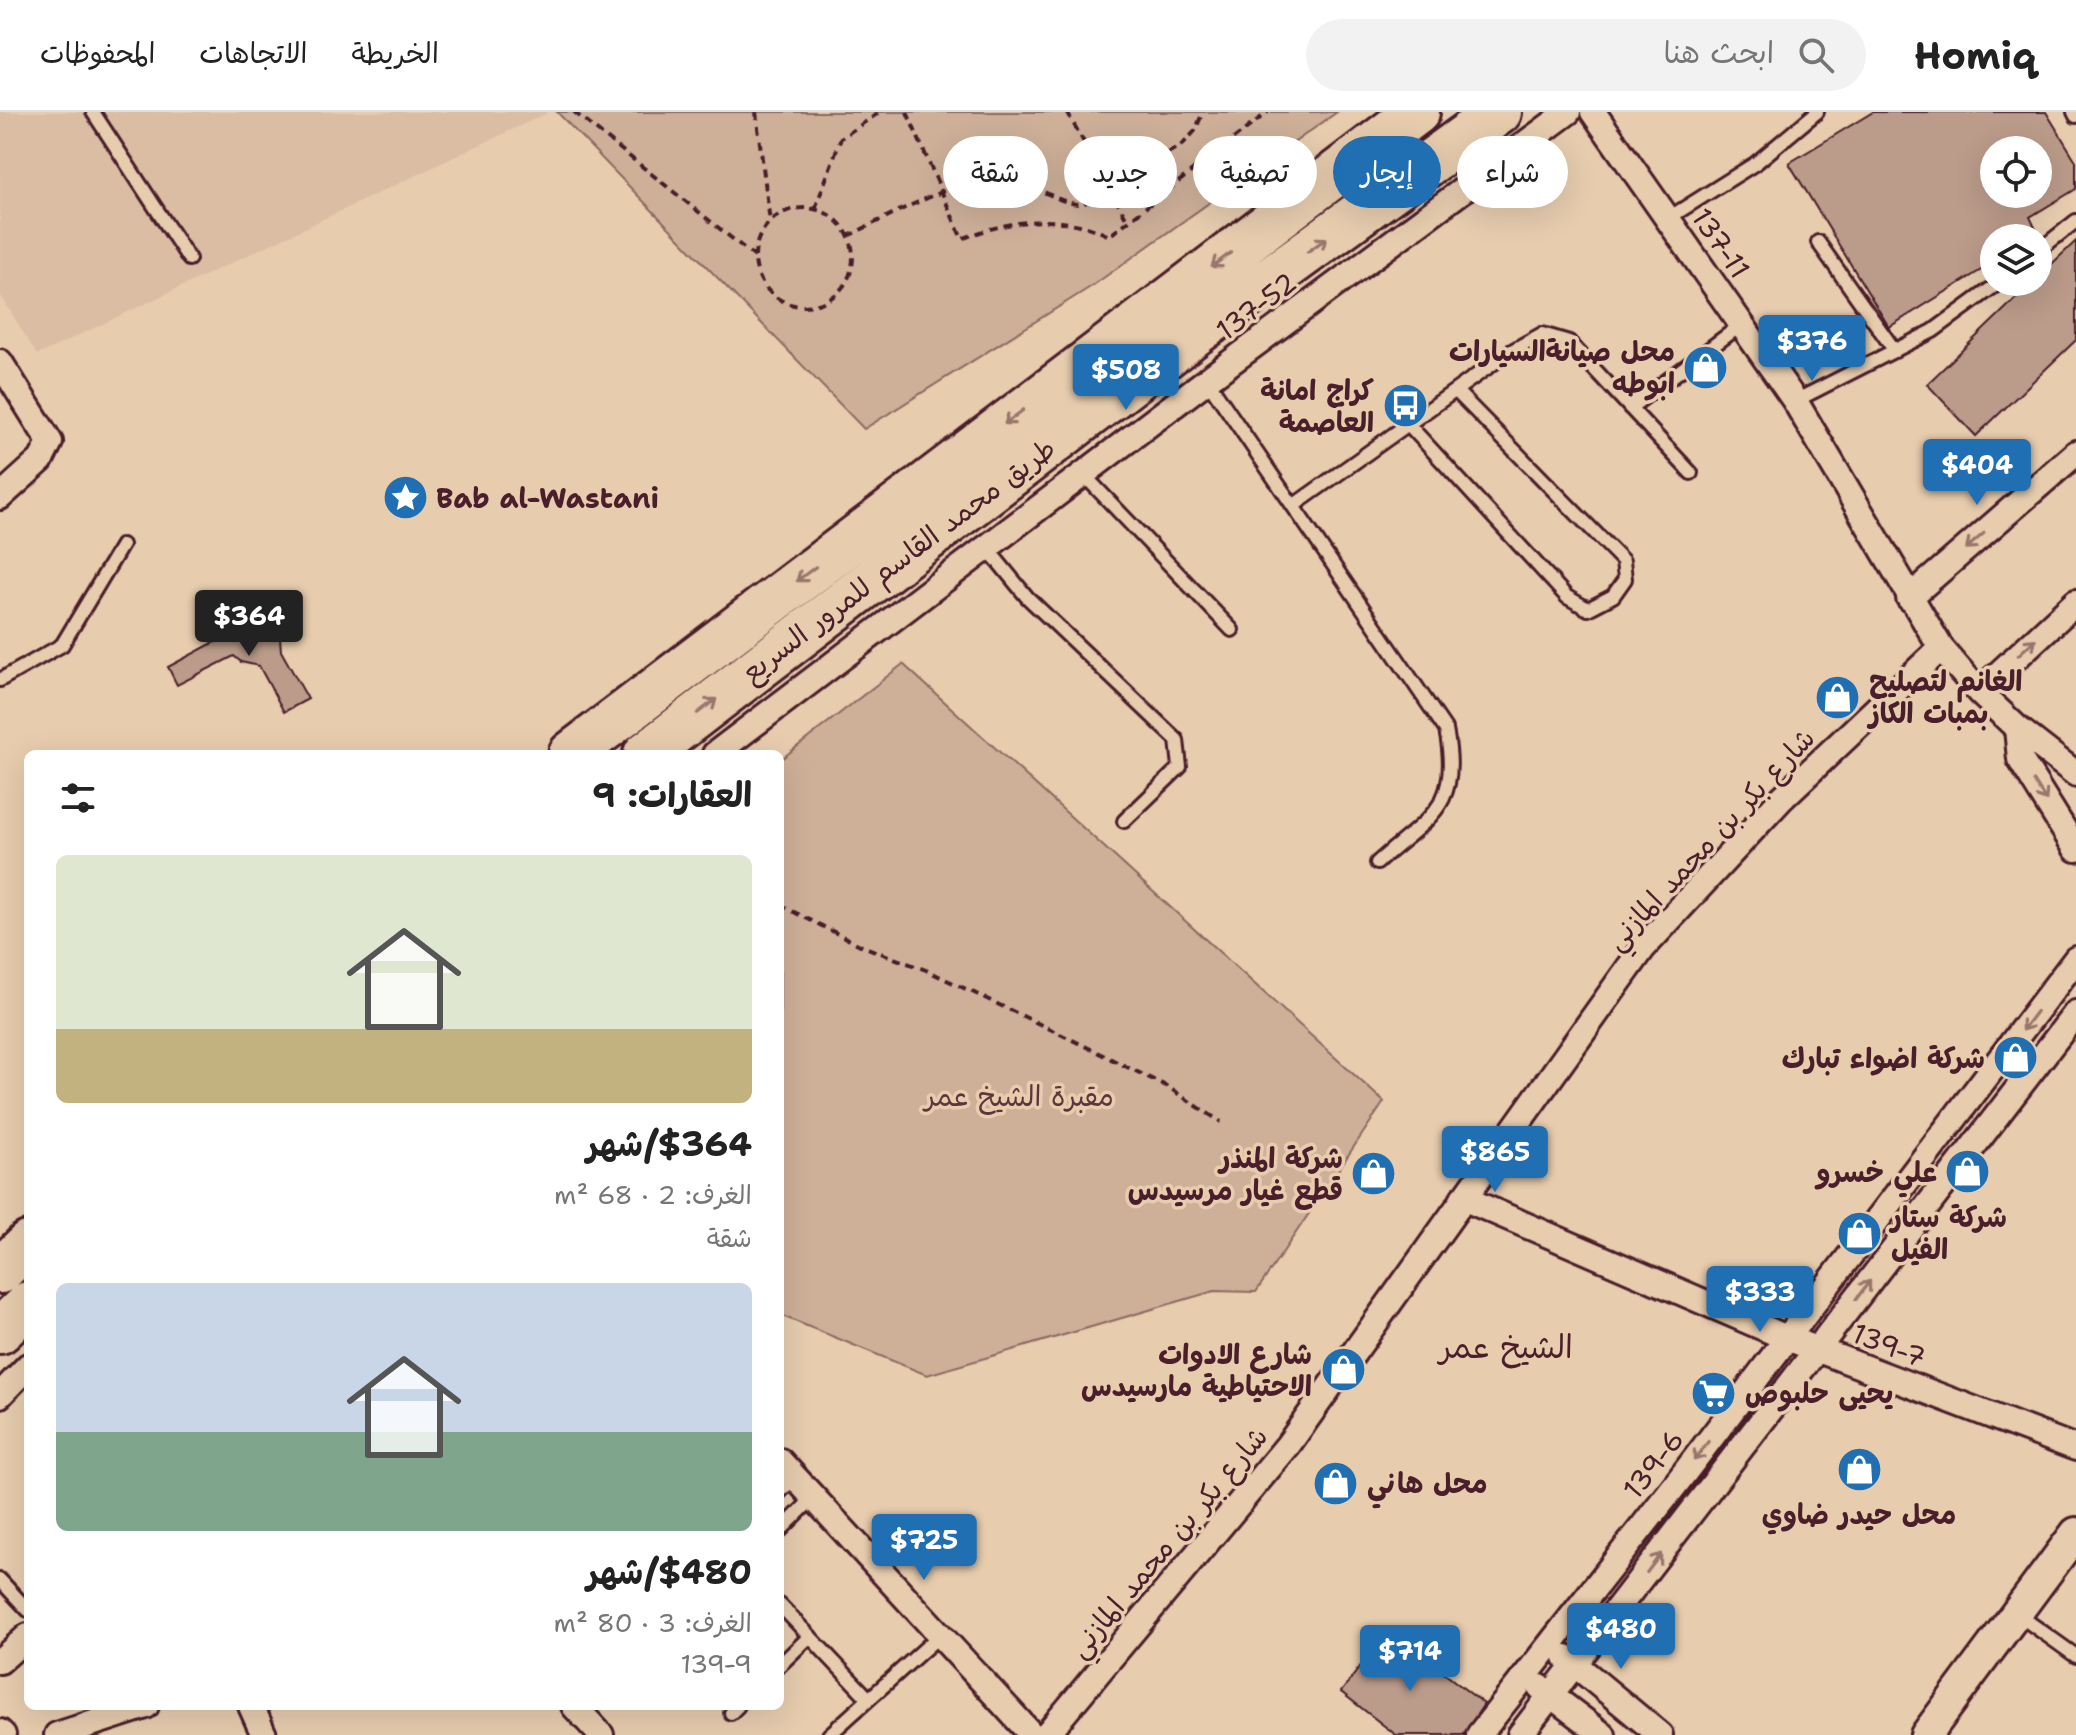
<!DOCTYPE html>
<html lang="ar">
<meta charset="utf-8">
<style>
:root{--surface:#fff;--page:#f2f2f2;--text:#222;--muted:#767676;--line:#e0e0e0;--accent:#1f6fb2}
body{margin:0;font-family:"Shantell Sans","Playpen Sans Arabic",sans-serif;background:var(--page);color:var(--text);direction:rtl;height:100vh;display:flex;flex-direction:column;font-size:30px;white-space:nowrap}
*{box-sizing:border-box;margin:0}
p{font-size:26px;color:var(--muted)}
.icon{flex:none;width:44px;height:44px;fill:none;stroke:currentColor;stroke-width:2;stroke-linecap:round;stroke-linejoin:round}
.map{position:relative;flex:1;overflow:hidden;direction:ltr}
.sheet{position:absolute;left:24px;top:638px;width:760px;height:960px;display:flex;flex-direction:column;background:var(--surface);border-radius:12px;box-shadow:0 8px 32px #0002;direction:rtl}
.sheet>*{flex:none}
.guide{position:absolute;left:808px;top:24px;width:760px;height:72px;direction:rtl;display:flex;gap:16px}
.fabs{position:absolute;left:1980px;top:24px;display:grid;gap:16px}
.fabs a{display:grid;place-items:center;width:72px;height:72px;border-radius:50%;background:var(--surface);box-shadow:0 8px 32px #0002;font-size:40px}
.price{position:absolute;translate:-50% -68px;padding:0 18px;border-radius:8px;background:var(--accent);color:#fff;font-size:26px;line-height:52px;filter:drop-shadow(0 2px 4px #0008)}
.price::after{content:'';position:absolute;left:50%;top:48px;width:24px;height:18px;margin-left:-12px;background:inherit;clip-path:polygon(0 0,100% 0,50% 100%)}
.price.on{background:#222;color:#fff}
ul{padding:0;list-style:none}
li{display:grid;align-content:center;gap:16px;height:424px;padding:0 32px}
li span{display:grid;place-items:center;height:248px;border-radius:12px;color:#555}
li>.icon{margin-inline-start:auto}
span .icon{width:144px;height:144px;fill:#fffc;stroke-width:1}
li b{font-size:34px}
h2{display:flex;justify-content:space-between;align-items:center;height:96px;padding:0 32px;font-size:34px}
.tag{padding:0 28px;border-radius:36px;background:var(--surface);box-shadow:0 8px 32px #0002;font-size:28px;line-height:72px}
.tag.on{background:var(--accent);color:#fff}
header{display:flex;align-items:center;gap:48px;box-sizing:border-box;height:112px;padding:0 40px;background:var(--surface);border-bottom:2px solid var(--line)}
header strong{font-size:38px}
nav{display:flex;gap:44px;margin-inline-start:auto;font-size:28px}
.search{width:560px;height:72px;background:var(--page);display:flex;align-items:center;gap:20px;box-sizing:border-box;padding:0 28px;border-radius:44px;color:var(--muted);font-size:30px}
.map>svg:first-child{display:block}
</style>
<header>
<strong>Homiq</strong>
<div class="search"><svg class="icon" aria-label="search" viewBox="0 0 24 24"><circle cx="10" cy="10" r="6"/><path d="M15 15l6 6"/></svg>ابحث هنا</div>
<nav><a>الخريطة</a><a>الاتجاهات</a><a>المحفوظات</a></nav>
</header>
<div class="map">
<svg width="2076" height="1623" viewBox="0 0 2076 1623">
<rect width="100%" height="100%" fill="#e7ccae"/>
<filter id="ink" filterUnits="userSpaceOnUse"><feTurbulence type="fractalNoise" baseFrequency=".0125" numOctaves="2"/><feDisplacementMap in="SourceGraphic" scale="16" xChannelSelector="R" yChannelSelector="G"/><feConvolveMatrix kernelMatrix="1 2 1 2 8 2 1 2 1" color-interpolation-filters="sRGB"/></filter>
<g filter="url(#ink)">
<path fill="#dabda3" d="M0 0H549L37 243 0 182Z"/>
<path fill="#ceb099" stroke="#8c6862" stroke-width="2" d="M557 0H1337L1092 174 864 317Z
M903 552 1384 990 1256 1180 1214 1179 927 1263 780 1203V648Z"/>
<path fill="#bb9b8a" stroke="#4a1f2b" stroke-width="2" fill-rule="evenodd" d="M1873 0H2046L2076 49V77L2030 105 2040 126H1994V150L1889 215 1789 51ZM1994 38H2038V82H1994Z
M2076 129V228L1976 324 1927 272 2033 170H2038V165Z
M249 501 266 502 279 513 281 539 308 587 284 600 259 554 241 550 234 544 177 573 168 555 228 523 235 511Z
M1388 1518 1484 1592 1463 1623H1396L1341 1580Z"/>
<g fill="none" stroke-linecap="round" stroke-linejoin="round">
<defs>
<path id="service" d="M93 0 189 147
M2074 0 2076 4
M1667 107 1756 51 1817 0
M1818 130 1895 239
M2038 139 2076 109
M1207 268 1446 618C1462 696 1429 704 1377 751
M1795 289 1933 219 2000 170
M1630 296 1741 213
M1408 312 1567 485 1588 497 1613 484 1625 467 1623 449 1456 279
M1084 363 1232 518
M1293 394 1508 241 1542 222 1569 230 1691 361
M987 436 1027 485 1177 628 1180 655 1124 709
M0 568 62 533 122 433
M780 1380 795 1365
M780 1419 814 1385
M0 1468 28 1498
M780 1493 869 1587
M2016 1501 2076 1544
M780 1553 810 1524
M731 1601 738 1594
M829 1623 940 1523"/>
<path id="minor" d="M1593 0 1795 289 1941 536 1979 580 2017 616 2076 662
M0 250 50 330 41 348 0 385
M1909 486 2076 341
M1979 580 2076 490
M2017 616 2020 647 2076 737
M715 642 1207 268 1568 0
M1463 1086 1787 1226 2076 1336
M0 1283 28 1254
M780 1349 1032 1623
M1566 1545 1660 1623
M0 1549 28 1524
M1540 1575 1603 1623
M251 1594 264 1623
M574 1594 601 1623
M0 1620 3 1623
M57 1623 146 1594
M1046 1623 1288 1333 1643 836 1782 686 1941 536
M1479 1623 1676 1372 2076 847
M1520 1623 2076 901"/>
<path id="tertiary" d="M1926 1623 2076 1421"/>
<path id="motorway" d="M571 642 1417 0
M646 642 1197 220 1499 0
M0 1159 28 1132
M0 1219 28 1192"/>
</defs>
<use href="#service" stroke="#4a1f2b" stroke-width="18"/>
<use href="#minor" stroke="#4a1f2b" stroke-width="30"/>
<use href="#tertiary" stroke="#4a1f2b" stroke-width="36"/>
<use href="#motorway" stroke="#4a1f2b" stroke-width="50"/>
<path stroke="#4a1f2b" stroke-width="4" stroke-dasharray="8 6" stroke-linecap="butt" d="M574 0 755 145
M756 0 770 110
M907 0 962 127C1007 108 1064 100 1109 124L1268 0
M1067 0 1128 109
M755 145a49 49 0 1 1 98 0a49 49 0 1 1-98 0Z
M815 97 841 26 880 0
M848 124C893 103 962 61 1013 69 1037 72 1061 94 1083 92L1183 32 1195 19 1203 0
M780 793 862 834 926 858 1052 918 1168 975 1221 1010"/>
<use href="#service" stroke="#e7ccae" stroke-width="12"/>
<use href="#minor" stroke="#e7ccae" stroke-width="24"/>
<use href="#tertiary" stroke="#e7ccae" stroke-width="30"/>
<use href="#motorway" stroke="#e7ccae" stroke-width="44"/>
</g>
<defs><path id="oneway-shaft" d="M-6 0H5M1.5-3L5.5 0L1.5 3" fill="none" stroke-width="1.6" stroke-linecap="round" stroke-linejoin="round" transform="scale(2)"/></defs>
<g stroke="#98766c">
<use href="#oneway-shaft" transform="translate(1317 133) rotate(-36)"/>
<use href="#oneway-shaft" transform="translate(1221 148) rotate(143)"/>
<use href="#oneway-shaft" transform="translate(1014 305) rotate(143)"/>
<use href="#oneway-shaft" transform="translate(1975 429) rotate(139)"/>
<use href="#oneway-shaft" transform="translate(806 462) rotate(143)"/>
<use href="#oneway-shaft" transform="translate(2027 535) rotate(-43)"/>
<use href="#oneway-shaft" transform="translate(707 594) rotate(-37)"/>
<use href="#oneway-shaft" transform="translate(2040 679) rotate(58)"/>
<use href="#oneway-shaft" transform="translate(2029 909) rotate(127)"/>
<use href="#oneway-shaft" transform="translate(1863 1178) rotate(-53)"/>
<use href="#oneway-shaft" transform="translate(1701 1339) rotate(127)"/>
<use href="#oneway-shaft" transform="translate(1654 1451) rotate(-53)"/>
</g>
</g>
<defs>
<symbol id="shop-disc" viewBox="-11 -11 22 22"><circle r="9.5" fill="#1f6fb2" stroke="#e7ccae"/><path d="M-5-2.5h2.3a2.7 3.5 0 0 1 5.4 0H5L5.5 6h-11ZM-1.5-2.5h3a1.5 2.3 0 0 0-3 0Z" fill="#fff"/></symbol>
<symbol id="bus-disc" viewBox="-11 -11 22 22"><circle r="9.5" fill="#1f6fb2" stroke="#e7ccae"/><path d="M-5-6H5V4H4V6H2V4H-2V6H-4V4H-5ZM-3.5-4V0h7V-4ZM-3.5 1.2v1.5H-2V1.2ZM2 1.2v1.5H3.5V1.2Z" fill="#fff"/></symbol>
<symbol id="sight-disc" viewBox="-11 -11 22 22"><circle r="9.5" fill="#1f6fb2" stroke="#e7ccae"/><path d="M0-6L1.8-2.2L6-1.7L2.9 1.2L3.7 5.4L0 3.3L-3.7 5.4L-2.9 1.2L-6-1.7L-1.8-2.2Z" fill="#fff"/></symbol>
<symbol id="supermarket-disc" viewBox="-11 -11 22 22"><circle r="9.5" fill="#1f6fb2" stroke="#e7ccae"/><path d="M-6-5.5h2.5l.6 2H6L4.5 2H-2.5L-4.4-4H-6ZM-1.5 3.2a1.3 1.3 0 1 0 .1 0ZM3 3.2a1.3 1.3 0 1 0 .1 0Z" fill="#fff"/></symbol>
</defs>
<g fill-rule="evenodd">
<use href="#shop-disc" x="1680" y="230" width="51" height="51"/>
<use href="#bus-disc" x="1380" y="268" width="51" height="51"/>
<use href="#sight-disc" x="380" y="360" width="51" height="51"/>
<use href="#shop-disc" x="1812" y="560" width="51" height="51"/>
<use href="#shop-disc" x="1990" y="920" width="51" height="51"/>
<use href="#shop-disc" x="1942" y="1034" width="51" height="51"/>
<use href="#shop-disc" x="1348" y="1036" width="51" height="51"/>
<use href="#shop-disc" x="1834" y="1096" width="51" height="51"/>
<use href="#shop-disc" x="1318" y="1232" width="51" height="51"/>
<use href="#supermarket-disc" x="1688" y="1256" width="51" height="51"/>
<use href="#shop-disc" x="1834" y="1332" width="51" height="51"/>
<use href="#shop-disc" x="1310" y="1346" width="51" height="51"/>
</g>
<g text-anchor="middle" stroke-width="7" stroke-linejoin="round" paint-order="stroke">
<g font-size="28" fill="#4a1f2b" stroke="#e7ccae">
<text transform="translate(1721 131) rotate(55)" y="10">137-11</text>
<text transform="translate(1256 194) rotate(-37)" y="10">137-52</text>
<text transform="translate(898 448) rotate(-37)" y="10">طريق محمد القاسم للمرور السريع</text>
<text transform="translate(1710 727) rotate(-47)" y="10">شارع بكر بن محمد المازني</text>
<text transform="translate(1889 1233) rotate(21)" y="10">139-7</text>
<text transform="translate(1653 1352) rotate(-52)" y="10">139-6</text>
<text transform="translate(1168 1430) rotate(-50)" y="10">شارع بكر بن محمد المازني</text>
</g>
<g font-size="28" font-weight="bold" fill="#4a1f2b" stroke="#e7ccae" text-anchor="end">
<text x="1675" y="249">محل صيانةالسيارات<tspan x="1675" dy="32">ابوطه</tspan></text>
<text x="1374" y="288">كراج امانة<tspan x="1374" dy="32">العاصمة</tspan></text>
<text x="436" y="396" text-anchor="start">Bab al-Wastani</text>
<text x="1869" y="579" text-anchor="start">الغانم لتصليح<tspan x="1869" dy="32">بمبات الكاز</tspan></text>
<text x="1985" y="956">شركة اضواء تبارك</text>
<text x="1343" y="1056">شركة المنذر<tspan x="1343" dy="32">قطع غيار مرسيدس</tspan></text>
<text x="1937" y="1070">علي خسرو</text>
<text x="1891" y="1115" text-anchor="start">شركة ستار<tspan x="1891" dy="32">الفيل</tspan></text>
<text x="1312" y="1252">شارع الادوات<tspan x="1312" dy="32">الاحتياطية مارسيدس</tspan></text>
<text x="1745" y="1291" text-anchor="start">يحيى حلبوص</text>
<text x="1367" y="1381" text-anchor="start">محل هاني</text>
<text x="1859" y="1412" text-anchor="middle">محل حيدر ضاوي</text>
</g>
<g font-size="28" fill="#5e353c" stroke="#e7ccae">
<text x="1019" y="994">مقبرة الشيخ عمر</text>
</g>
<g font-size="32" fill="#4a1f2b" stroke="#e7ccae">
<text x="1506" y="1246">الشيخ عمر</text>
</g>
</g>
</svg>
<div class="fabs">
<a><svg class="icon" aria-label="locate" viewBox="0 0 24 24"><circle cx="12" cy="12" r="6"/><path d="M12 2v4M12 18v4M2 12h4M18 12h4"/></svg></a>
<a><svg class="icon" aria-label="layers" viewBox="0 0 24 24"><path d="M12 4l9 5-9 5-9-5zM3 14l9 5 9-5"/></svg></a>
</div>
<b class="price" style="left:1812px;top:271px">$376</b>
<b class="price" style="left:1126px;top:300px">$508</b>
<b class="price" style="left:1977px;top:395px">$404</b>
<b class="price on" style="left:249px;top:546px">$364</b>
<b class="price" style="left:1495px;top:1082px">$865</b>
<b class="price" style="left:1760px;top:1222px">$333</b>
<b class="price" style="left:924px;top:1470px">$725</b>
<b class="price" style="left:1621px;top:1559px">$480</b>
<b class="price" style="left:1410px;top:1581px">$714</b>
<div class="guide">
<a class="tag">شراء</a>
<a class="tag on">إيجار</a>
<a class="tag">تصفية</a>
<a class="tag">جديد</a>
<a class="tag">شقة</a>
</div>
<section class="sheet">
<h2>العقارات: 9<svg class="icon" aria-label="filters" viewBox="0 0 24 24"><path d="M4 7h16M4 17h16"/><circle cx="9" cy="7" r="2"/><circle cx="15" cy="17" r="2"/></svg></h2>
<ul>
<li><span style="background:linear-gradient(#dfe7d0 70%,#c2b280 0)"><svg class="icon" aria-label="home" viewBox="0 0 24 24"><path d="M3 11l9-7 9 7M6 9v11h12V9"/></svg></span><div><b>$364/شهر</b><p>الغرف: 2 · 68 m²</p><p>شقة</p></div></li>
<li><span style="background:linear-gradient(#c9d6e8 60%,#7fa58c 0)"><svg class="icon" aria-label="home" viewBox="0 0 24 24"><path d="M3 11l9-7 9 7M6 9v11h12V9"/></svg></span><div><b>$480/شهر</b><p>الغرف: 3 · 80 m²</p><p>139-9</p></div></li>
</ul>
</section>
</div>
